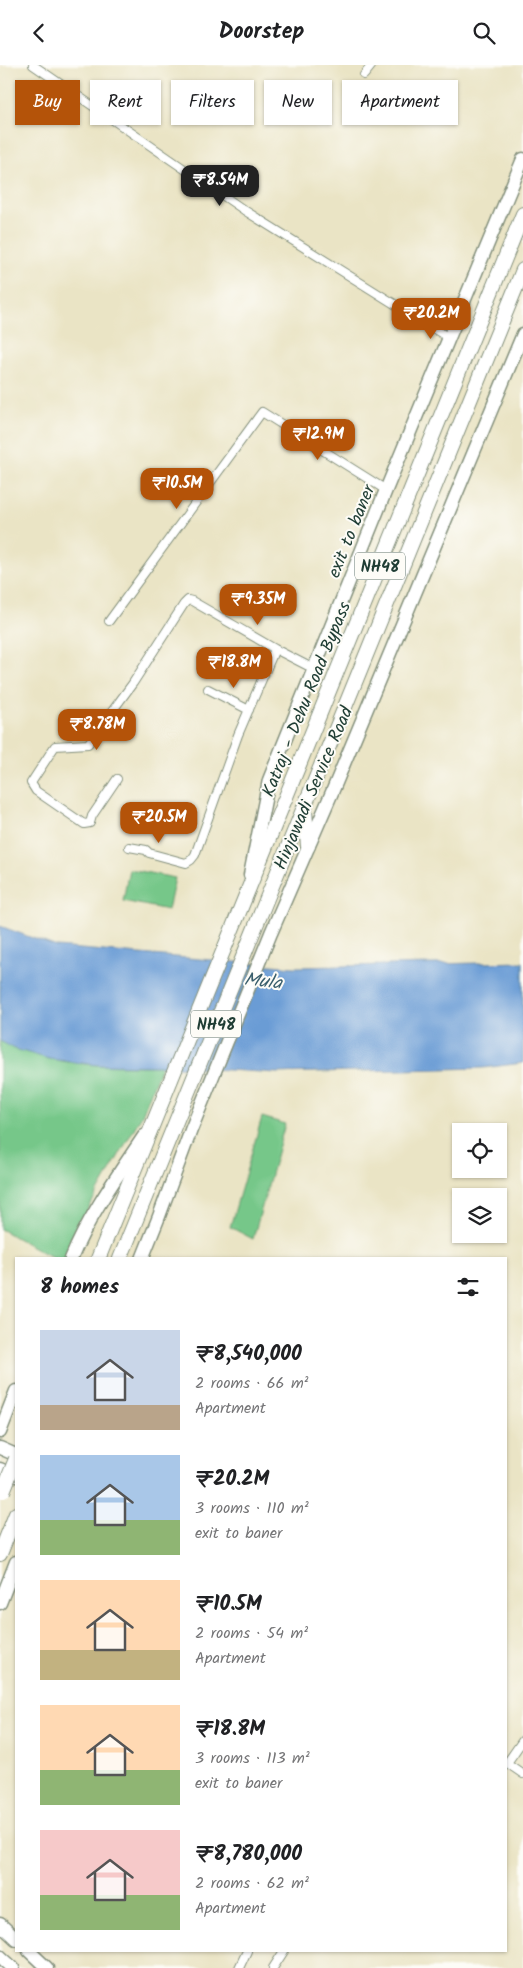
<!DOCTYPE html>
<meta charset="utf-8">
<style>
:root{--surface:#fff;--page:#f6f6f6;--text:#202124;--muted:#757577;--accent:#b45309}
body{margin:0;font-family:Kalam,sans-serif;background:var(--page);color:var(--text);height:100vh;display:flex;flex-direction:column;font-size:19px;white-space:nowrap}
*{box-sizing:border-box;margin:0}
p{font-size:16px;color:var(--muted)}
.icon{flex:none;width:28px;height:28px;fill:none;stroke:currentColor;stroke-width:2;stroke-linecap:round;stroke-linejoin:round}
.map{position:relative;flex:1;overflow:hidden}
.drawer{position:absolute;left:15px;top:1192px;width:492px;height:695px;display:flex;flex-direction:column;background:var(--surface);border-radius:0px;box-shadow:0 1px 4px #0004}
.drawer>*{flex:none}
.top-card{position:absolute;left:15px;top:15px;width:494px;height:45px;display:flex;gap:10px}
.tools{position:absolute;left:452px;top:1058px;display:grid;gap:10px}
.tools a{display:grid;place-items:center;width:55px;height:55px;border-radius:0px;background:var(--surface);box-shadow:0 1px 4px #0004;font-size:25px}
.price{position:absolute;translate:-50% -42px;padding:0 11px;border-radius:10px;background:var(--accent);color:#fff;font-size:16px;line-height:32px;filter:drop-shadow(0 1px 2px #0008)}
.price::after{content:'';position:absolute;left:50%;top:30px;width:15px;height:11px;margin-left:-8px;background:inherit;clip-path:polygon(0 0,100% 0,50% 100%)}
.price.active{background:#222;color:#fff}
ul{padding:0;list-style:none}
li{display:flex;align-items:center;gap:15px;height:125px;padding:0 25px}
li span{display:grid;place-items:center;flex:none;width:140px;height:100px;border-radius:0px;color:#555}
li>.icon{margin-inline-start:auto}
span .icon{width:60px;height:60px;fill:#fffc;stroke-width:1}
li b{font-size:21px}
h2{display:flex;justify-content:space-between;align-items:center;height:60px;padding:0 25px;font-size:21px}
.pill{padding:0 18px;border-radius:0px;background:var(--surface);box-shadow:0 1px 4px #0004;font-size:18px;line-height:45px}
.pill.active{background:var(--accent);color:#fff}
header{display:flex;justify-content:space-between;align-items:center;height:65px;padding:0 25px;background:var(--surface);font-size:22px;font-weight:800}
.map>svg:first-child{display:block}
</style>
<header><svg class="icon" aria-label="back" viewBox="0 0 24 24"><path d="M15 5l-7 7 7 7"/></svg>Doorstep<svg class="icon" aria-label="search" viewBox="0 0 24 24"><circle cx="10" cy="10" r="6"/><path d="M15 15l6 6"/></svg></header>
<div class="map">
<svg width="523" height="1903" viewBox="0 0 523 1903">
<rect width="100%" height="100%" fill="#fdfcf7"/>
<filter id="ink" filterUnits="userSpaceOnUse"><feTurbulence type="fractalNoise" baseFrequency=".02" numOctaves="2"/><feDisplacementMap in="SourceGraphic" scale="10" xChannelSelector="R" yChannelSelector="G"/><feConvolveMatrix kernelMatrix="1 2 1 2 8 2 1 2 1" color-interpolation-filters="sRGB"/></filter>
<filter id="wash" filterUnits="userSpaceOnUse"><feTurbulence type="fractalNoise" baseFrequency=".0096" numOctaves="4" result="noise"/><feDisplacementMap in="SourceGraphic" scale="20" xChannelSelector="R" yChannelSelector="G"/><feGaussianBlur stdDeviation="1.12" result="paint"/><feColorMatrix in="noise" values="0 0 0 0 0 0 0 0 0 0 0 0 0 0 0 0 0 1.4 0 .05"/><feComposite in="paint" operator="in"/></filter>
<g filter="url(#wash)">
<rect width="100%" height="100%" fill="#eae4c5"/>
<path fill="#76c789" stroke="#4a825e" d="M129 804 175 813 168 845 123 836Z
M0 976C16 982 31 989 48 993 84 1002 123 1001 161 1001L142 1050 91 1139 65 1194H56L0 1164Z
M262 1052 285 1059 253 1174 230 1162Z"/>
<path fill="#6a9cd5" stroke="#446c84" d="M0 861 57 882 295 902 523 897V998L483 1003 277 1008 161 1001 98 1000 49 994 15 984 0 976Z"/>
</g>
<g filter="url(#ink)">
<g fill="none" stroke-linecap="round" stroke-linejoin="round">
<defs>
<path id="minor" d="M33 0 244 145 449 273
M364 10 372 0
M109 556 262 347 386 425
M208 624 249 645
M117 714 92 751 90 758 84 759 36 726 31 718 55 681 88 679 133 618 184 539 188 535 192 536 275 584 314 604
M129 782 146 785 149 788 186 798 191 795 195 790 238 670 275 584
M523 1675 507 1698 523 1709
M239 1903 247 1886
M273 1903 284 1886"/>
<path id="primary" d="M250 810 269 715 386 425 523 94
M71 1194C89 1150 118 1110 144 1071
M142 1194 158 1154 191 1065 271 868 333 725 523 269
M0 1367 16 1326
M0 1383 16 1390
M0 1404 16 1411
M0 1538 16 1497
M0 1859 16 1874
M29 1886 47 1903
M0 1891 13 1903"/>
<path id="trunk" d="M305 746 308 781
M98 1194 523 149
M120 1194 523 205
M0 1489 16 1449"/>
</defs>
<use href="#minor" stroke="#84907c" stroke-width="10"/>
<use href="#primary" stroke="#84907c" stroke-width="15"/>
<use href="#trunk" stroke="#84907c" stroke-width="16"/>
<use href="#minor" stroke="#fff" stroke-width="8"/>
<use href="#primary" stroke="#fff" stroke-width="12"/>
<use href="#trunk" stroke="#fff" stroke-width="14"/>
<defs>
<path id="trunk-bridge" d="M3 1426 16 1394"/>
</defs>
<use href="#trunk-bridge" stroke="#84907c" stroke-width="16" stroke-linecap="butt"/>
<use href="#trunk-bridge" stroke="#fff" stroke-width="14"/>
</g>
</g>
<g text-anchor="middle" stroke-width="4" stroke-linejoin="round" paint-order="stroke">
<g fill="#fdfcf7" stroke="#62766e" stroke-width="1">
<rect x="355" y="487.5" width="50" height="27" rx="4"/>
<rect x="191" y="945.5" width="50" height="27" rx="4"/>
</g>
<g font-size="16" font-weight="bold" fill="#1f3d34">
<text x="380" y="507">NH48</text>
<text x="216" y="965">NH48</text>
</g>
<g font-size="18" fill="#1f3d34" stroke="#fdfcf7">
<text transform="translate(351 466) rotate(-68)" y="6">exit to baner</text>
<text transform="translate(306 634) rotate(-68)" y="6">Katraj - Dehu Road Bypass</text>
<text transform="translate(313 723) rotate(-67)" y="6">Hinjawadi Service Road</text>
</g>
<g font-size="19" font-style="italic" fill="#395e6c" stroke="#fdfcf7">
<text transform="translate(263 915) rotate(6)" y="7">Mula</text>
</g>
</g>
</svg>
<div class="tools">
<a><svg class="icon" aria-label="locate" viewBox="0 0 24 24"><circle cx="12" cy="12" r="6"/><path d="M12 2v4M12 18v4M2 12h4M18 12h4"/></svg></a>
<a><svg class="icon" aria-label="layers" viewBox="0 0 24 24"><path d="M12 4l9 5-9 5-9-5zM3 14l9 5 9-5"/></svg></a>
</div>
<b class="price active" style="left:220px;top:142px">₹8.54M</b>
<b class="price" style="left:431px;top:275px">₹20.2M</b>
<b class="price" style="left:318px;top:396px">₹12.9M</b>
<b class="price" style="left:177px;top:445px">₹10.5M</b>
<b class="price" style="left:258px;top:561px">₹9.35M</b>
<b class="price" style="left:234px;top:624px">₹18.8M</b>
<b class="price" style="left:97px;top:686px">₹8.78M</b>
<b class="price" style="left:159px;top:779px">₹20.5M</b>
<div class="top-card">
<a class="pill active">Buy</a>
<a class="pill">Rent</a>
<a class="pill">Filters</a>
<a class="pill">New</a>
<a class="pill">Apartment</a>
</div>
<section class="drawer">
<h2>8 homes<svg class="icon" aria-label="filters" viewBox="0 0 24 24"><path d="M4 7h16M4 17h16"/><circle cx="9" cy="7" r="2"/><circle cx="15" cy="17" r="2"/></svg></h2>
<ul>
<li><span style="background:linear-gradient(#c9d6e8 75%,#b9a48a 0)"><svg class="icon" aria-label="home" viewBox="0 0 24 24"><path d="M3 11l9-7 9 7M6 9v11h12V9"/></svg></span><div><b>₹8,540,000</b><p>2 rooms · 66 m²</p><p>Apartment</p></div></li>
<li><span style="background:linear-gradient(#a9c7e8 65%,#8fb573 0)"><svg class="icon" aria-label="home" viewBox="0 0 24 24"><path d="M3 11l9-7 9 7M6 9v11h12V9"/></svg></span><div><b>₹20.2M</b><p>3 rooms · 110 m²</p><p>exit to baner</p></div></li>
<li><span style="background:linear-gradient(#ffd9b3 70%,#c2b280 0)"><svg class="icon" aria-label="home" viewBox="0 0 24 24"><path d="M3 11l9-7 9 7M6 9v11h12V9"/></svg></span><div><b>₹10.5M</b><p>2 rooms · 54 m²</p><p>Apartment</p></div></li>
<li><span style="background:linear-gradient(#ffd9b3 65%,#8fb573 0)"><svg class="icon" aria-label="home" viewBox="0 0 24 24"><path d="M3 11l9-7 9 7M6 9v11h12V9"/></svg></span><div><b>₹18.8M</b><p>3 rooms · 113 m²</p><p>exit to baner</p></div></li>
<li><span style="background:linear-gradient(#f6c9c9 65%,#8fb573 0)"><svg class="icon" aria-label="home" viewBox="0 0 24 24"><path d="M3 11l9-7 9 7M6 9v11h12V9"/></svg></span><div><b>₹8,780,000</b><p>2 rooms · 62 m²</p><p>Apartment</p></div></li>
</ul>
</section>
</div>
